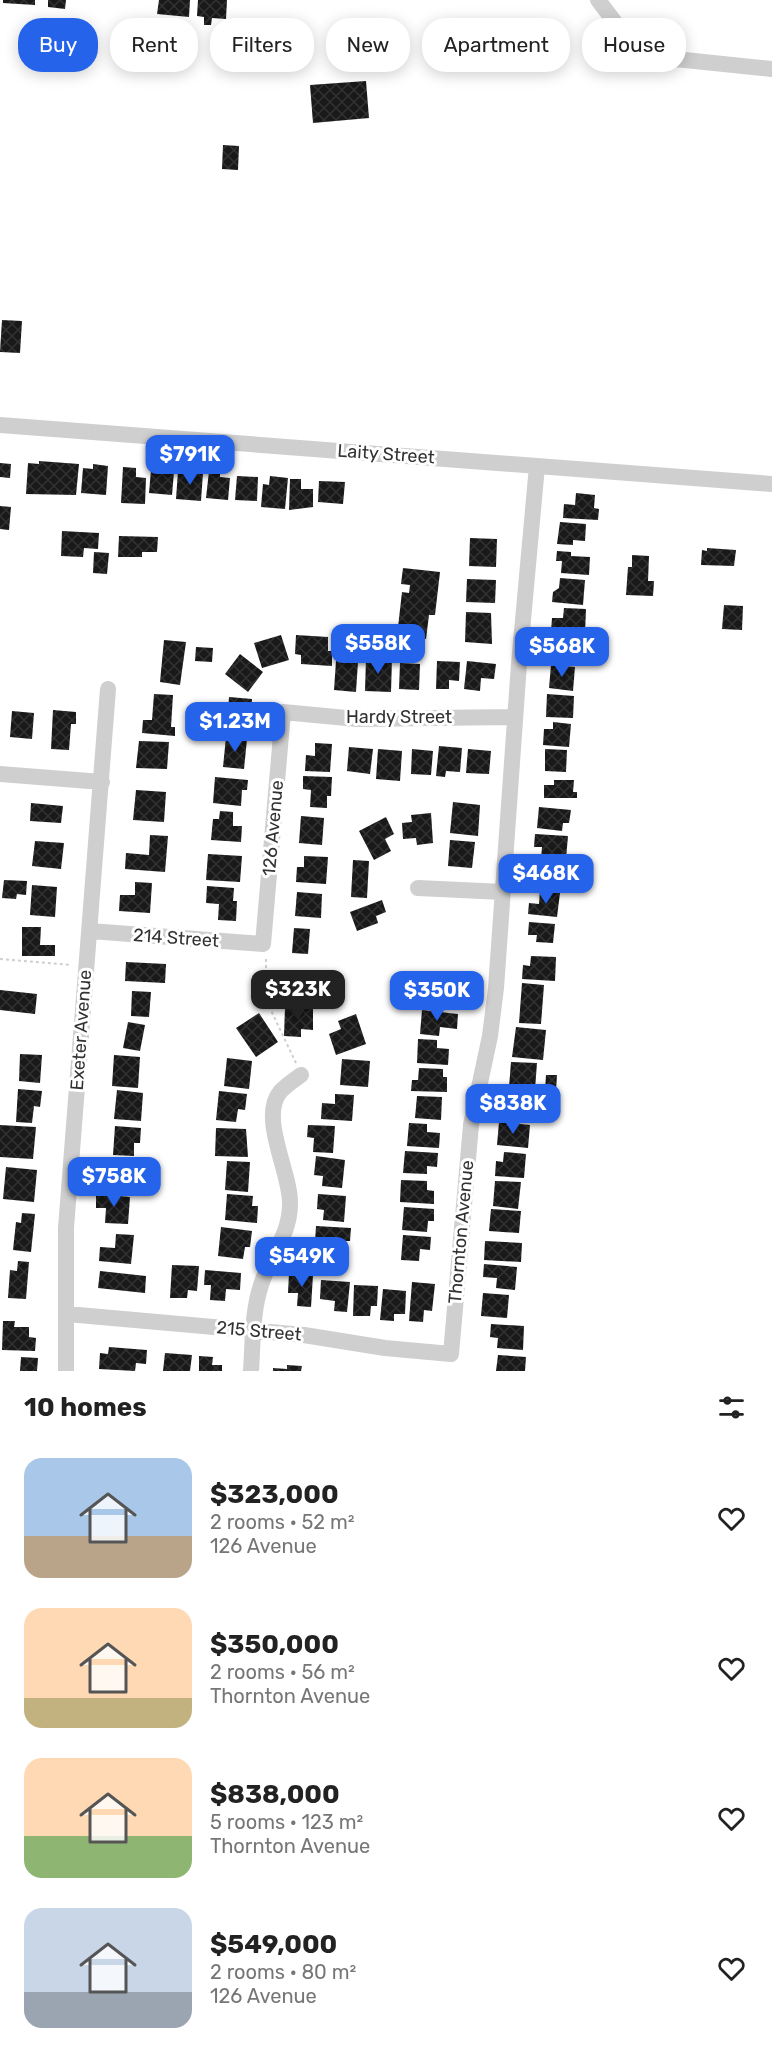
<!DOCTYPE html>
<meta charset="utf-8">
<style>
:root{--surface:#fff;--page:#f6f6f6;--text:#222;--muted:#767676;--accent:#2563eb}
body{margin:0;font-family:Rubik,sans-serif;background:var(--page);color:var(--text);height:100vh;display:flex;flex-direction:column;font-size:22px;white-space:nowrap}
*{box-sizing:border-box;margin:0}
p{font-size:20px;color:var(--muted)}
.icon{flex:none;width:33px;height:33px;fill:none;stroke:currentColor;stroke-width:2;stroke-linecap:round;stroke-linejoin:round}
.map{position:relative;height:1371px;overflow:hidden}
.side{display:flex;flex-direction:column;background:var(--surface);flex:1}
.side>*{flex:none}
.hud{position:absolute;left:18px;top:18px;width:736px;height:54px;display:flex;gap:12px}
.price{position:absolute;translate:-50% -51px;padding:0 14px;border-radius:12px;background:var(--accent);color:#fff;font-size:20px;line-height:39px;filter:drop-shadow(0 2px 3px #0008)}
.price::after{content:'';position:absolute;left:50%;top:36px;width:18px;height:14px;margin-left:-9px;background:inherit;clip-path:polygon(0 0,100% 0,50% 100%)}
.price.on{background:#222;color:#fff}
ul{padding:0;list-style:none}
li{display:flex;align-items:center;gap:18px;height:150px;padding:0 24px}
li span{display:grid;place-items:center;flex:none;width:168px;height:120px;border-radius:18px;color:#555}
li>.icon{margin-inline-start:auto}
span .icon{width:72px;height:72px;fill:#fffc;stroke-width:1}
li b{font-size:26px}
h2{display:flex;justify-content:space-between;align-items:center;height:72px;padding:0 24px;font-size:26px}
.pill{padding:0 21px;border-radius:24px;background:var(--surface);box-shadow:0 3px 15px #0003;font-size:21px;line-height:54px}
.pill.on{background:var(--accent);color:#fff}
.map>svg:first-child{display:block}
</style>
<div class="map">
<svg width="772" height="1371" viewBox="0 0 772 1371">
<defs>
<pattern id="building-cross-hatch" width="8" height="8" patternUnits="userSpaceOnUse" patternTransform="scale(1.5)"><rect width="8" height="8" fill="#191919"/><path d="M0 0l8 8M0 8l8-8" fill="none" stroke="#323232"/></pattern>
</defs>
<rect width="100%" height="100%" fill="#fff"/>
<path fill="url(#building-cross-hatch)" d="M3 0H35V5L3 3Z
M48 0H66L65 9 48 7Z
M159 0H190L189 17 157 14Z
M198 0H227L226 19 212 18 211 25H204V17L197 16Z
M366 81 369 118 313 123 310 85Z
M223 145 239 146 238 170 222 169Z
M2 320 22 321 20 353 0 352Z
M39 461 79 464 76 495 26 494 28 463 39 464Z
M0 463 11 464 10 478 0 477Z
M93 464 108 466 106 495 81 493 83 468 93 469Z
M123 467 136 468V477L146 478 145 504 121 503Z
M151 470 174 472 172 495 149 493Z
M178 471 203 473 201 501 176 499Z
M209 471H220V477L230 478 228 500 206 498Z
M237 476 258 477 257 501 235 500Z
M270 476 288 478 285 509 261 507 263 484 269 485Z
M290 479H301V489H313V507L289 510Z
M319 481 345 482 343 504 318 502Z
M576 493 595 495 594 508 599 509 598 520 563 518 564 504 575 505Z
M0 506 11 507 9 530 0 529Z
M560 522 586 524 585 541 573 540V545L557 544Z
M62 531 99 533 98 549 84 548 83 557 61 556Z
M119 536 158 537 157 552H142V557H118Z
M470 538 497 539 496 567 469 566Z
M707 548 736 550 734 566 701 565 702 550 707 551Z
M557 551 571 552V556L590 557 589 575 561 573 562 561H556Z
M94 552 109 553 107 574 93 573Z
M632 555 649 556 648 581H654L653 596 626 595 628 567H632Z
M403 568 440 572 435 615H429L426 639 397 636 402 592 409 593 410 585 401 584Z
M560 578 585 580 583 605 552 602 553 592 559 588Z
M467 579 496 580 495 603 466 602Z
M724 605 743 606 742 630 722 629Z
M564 608 586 609 585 633 551 631 552 618H563Z
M466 612 491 613 492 644 465 642Z
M339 628H354V639H339Z
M281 635 289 660 262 668 254 643Z
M296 635 328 637V651H332V666L301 664V655L295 654Z
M551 636 583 638 582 660 550 658Z
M164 640 186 642 180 685 160 682Z
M196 647 213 648 212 662 195 661Z
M240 654 263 672 248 692 225 674Z
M366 658 392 659 391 692 365 691Z
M336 661 358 662 356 692 334 690Z
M437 661 460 662 459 681 449 680V689H436Z
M467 661 496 664 494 679 481 678 480 691 464 689Z
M400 663 420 664 419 690 399 689Z
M551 665 575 667 573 691 549 688Z
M154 694 173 695 171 727H175V736L142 733 143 720H152Z
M547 694 574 696 573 718 546 717Z
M229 697 252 699 250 732 227 730Z
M53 710 76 712V724H71L69 750 51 749Z
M12 711 34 713 32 739 10 737Z
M553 722 571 724 569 747 543 745 544 729H553Z
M226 737 247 739 244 769 223 767Z
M139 741 169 742 167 769 136 768Z
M315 743 332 744 330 772 305 771 306 755 315 756Z
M439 746 462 748 460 772 446 771 445 777 436 776Z
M349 747 373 749 370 774 347 771Z
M378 749 402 751 400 781 376 779Z
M412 749 433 751 431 775 411 774Z
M468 749 491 751 489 774 466 773Z
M545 749 567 750 566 772 545 771Z
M303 776 332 777 331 796H327V808L310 807 311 790 303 789Z
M215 777 248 780 247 790H242L241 806 213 803Z
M554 780H574L573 792H577V798H544V785H554Z
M136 790 166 792 164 822 133 820Z
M453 802 480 805 478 836 450 833Z
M31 803 63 806 61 823 30 821Z
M539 807 571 810 569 823H563L562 831 537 828Z
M220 811 233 812V826H242L241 842 211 840 213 819H219Z
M431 813 433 843 417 845 416 838 403 839 402 823 412 822 411 815Z
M301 816 324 818 322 845 299 843Z
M386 817 394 834 385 839 391 851 374 860 359 831Z
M535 834 568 836 566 859 541 858 542 847H534Z
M150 835 168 836 165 872 125 869 126 853 149 855Z
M450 840 475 842 472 868 448 866Z
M35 841 64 843 61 869 32 866Z
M208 854 242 856 240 882 206 880Z
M304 856 328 857 326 884 296 882 297 867H304Z
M353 860 369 861 367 898 351 897Z
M540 866 563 868 562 888 531 886 532 871 540 872Z
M4 880 27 881 26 895 17 894 16 899 2 898Z
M135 882 152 883 150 913 119 911 120 895H135Z
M32 885 57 887 55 917 30 915Z
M207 886 234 888 233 901H237L236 921 218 920 219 904 206 903Z
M540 891 560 893 557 917 528 914 529 903 539 904Z
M297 892 322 894 321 918 295 916Z
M382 900 386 912 376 916 378 923 357 931 350 912Z
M529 922 555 924 553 943 536 942 537 935H528Z
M22 927H41L40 945H55V956H22Z
M294 928 310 929 308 954 292 953Z
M531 956 556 957 555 981 522 979 523 965 530 966Z
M126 962 166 964 165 983 125 981Z
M435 979 455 981 454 993 461 994 460 1008 433 1006Z
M522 983 544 985 541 1024 519 1023Z
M0 990 37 994 35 1014 0 1010Z
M132 991 151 992 149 1017 131 1016Z
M285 1007 313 1008V1030L301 1029V1037L284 1036Z
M422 1010 458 1014 457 1029 440 1027 439 1036 420 1034Z
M259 1013 278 1042 256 1057 236 1028Z
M356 1014 366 1044 336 1055 329 1034 341 1029 338 1021Z
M128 1022 145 1025 140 1051 123 1048Z
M516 1027 546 1030 543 1060 512 1057Z
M418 1039 437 1040V1048L449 1049 448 1065 417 1063Z
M20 1054 42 1055 40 1083 19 1081Z
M114 1055 140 1057 138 1088 112 1086Z
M227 1058 252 1061 249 1089 224 1086Z
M342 1059 370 1061 368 1087 340 1085Z
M511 1062 537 1063 535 1089 509 1087Z
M419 1068 443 1069V1077H447V1092L411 1091 412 1080H418Z
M546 1075H557L556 1091 545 1090Z
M18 1089 42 1091 40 1107 34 1106 32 1123 16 1122Z
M117 1090 143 1093 141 1121 114 1119Z
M219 1091 247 1094 245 1110 238 1109 236 1122 216 1120Z
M335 1094 354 1095 352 1121 321 1119 322 1103 335 1104Z
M505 1094 537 1097 535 1110 528 1109V1119L503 1117Z
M417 1096 442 1097 441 1120 415 1118Z
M499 1122 530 1125 528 1148 497 1145Z
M409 1123 427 1124V1132L440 1133 439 1148 407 1146Z
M0 1125 36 1127 33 1159 0 1157Z
M308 1125 335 1126 333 1153 313 1152 314 1138 307 1137Z
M115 1126 141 1128 140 1143H134V1156L113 1155Z
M216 1128 246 1129 248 1157 215 1156Z
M405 1151 438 1153 437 1167 427 1166V1174L403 1173Z
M504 1152 526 1154 524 1178 495 1176 496 1161 503 1162Z
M316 1156 345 1160 342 1188 322 1186 323 1176 314 1175Z
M105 1160 134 1162 132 1191 113 1189 114 1174 103 1173Z
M227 1161 250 1162 248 1192 225 1190Z
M6 1167 37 1170 34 1202 3 1199Z
M401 1180 427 1181V1190L434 1191V1204L400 1202Z
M495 1181 521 1182 518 1209 493 1206Z
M96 1194 130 1197 128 1224 105 1223 106 1208H96Z
M227 1194 253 1196 252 1206H258L257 1223 225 1220Z
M318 1194 346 1196 344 1222 323 1220 324 1210 317 1209Z
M404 1207 434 1209V1221H428L427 1232 402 1230Z
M491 1209 521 1211 519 1233 489 1231Z
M22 1213 35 1214 31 1252 13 1250 16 1222 21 1223Z
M316 1226 351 1228 350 1241H346L345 1257 326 1256 327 1243 315 1242Z
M221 1227 252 1231 250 1247H245L243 1259 218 1256Z
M116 1234 134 1235 131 1264 99 1261 100 1247 115 1248Z
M403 1235 431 1237 430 1250 420 1249 419 1261 401 1260Z
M485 1241 522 1243 521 1262 484 1260Z
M18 1261 29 1262 26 1299 8 1298 10 1270 17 1271Z
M484 1264 517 1267 515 1290 496 1288 497 1278 483 1277Z
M172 1265 199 1266 197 1291 188 1290 187 1298H170Z
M205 1270 241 1273 240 1290 226 1289 225 1301 210 1300 211 1285H204Z
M100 1271 146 1276 145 1293 98 1288Z
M289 1273 313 1275 311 1307 297 1306 298 1293H288Z
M321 1280 350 1282 347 1312 334 1311 335 1301 320 1299Z
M412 1282 435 1284 432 1311 424 1310 423 1322 409 1321Z
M354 1285 378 1286 377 1306H371L370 1316H353Z
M383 1289 406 1291 405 1314H394V1321L380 1320Z
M483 1293 509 1295 507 1318 481 1316Z
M3 1321H15L14 1327H29V1337L36 1338 35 1351 2 1350Z
M491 1324 524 1326 523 1350 497 1348 498 1338 490 1337Z
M109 1347 147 1350 146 1364 136 1363 135 1371 99 1369 100 1353 108 1354Z
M165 1353 192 1355 190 1371H163Z
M498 1355 526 1357 525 1371H496Z
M199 1356 213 1357 212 1365H222V1371H199Z
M21 1357 38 1358 37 1371H20Z
M287 1365 302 1366 301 1371H273V1368L287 1369Z"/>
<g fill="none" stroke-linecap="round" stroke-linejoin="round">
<path stroke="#cfcfcf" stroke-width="2" stroke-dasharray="3 3" stroke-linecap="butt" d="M0 959 71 965
M266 959V1000L296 1063"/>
<path stroke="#cfcfcf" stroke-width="16" d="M598 0 633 46 656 57 772 69
M0 425 772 484
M0 774 102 782
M418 888 503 892
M90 931 263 944 283 712 357 719 515 717
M67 1314 304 1335 385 1348 451 1354 471 1125 490 1036 496 988 519 664 537 466
M66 1371V1228L108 689
M251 1371C253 1342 252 1312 261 1285 270 1256 290 1235 290 1204 291 1173 259 1118 280 1092 285 1086 294 1080 301 1075"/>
</g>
<g text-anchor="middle" stroke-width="6" stroke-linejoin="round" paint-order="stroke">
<g font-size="18" fill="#323232" stroke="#fff">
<text transform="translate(386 454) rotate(4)" y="6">Laity Street</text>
<text x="399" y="723">Hardy Street</text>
<text transform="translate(273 828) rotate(-85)" y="6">126 Avenue</text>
<text transform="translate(176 938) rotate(4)" y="6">214 Street</text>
<text transform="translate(81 1030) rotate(-86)" y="6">Exeter Avenue</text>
<text transform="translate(461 1232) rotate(-85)" y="6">Thornton Avenue</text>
<text transform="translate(259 1331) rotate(5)" y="6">215 Street</text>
</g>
</g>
</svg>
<b class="price" style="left:190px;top:486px">$791K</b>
<b class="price" style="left:378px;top:675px">$558K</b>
<b class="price" style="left:562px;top:678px">$568K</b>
<b class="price" style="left:235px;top:753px">$1.23M</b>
<b class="price" style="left:546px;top:905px">$468K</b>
<b class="price on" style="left:298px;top:1021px">$323K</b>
<b class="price" style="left:437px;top:1022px">$350K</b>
<b class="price" style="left:513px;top:1135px">$838K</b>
<b class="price" style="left:114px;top:1208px">$758K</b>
<b class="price" style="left:302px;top:1288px">$549K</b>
<div class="hud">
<a class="pill on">Buy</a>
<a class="pill">Rent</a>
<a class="pill">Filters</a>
<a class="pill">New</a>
<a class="pill">Apartment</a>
<a class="pill">House</a>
</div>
</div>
<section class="side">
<h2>10 homes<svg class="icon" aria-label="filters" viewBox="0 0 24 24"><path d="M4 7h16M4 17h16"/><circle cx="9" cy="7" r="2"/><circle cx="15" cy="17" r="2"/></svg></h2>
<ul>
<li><span style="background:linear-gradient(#a9c7e8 65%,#b9a48a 0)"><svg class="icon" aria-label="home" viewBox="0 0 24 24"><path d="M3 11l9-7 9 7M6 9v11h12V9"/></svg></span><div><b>$323,000</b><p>2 rooms · 52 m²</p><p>126 Avenue</p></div><svg class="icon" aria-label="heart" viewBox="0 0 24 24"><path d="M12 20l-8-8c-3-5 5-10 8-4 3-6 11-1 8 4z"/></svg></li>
<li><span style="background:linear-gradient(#ffd9b3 75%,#c2b280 0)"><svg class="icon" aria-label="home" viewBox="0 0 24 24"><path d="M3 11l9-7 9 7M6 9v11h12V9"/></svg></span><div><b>$350,000</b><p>2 rooms · 56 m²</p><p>Thornton Avenue</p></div><svg class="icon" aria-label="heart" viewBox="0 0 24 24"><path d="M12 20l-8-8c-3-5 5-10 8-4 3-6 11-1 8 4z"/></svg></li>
<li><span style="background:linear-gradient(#ffd9b3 65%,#8fb573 0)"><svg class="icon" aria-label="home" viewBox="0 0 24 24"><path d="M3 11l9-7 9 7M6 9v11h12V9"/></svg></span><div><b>$838,000</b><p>5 rooms · 123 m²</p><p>Thornton Avenue</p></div><svg class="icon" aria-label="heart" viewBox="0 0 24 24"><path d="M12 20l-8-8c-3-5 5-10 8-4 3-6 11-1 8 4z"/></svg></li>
<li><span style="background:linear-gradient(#c9d6e8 70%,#9aa5b1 0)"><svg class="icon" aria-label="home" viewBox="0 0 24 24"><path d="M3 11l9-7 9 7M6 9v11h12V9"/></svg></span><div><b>$549,000</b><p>2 rooms · 80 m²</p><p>126 Avenue</p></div><svg class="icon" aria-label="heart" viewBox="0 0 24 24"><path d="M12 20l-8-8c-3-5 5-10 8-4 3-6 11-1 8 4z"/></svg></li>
</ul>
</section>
